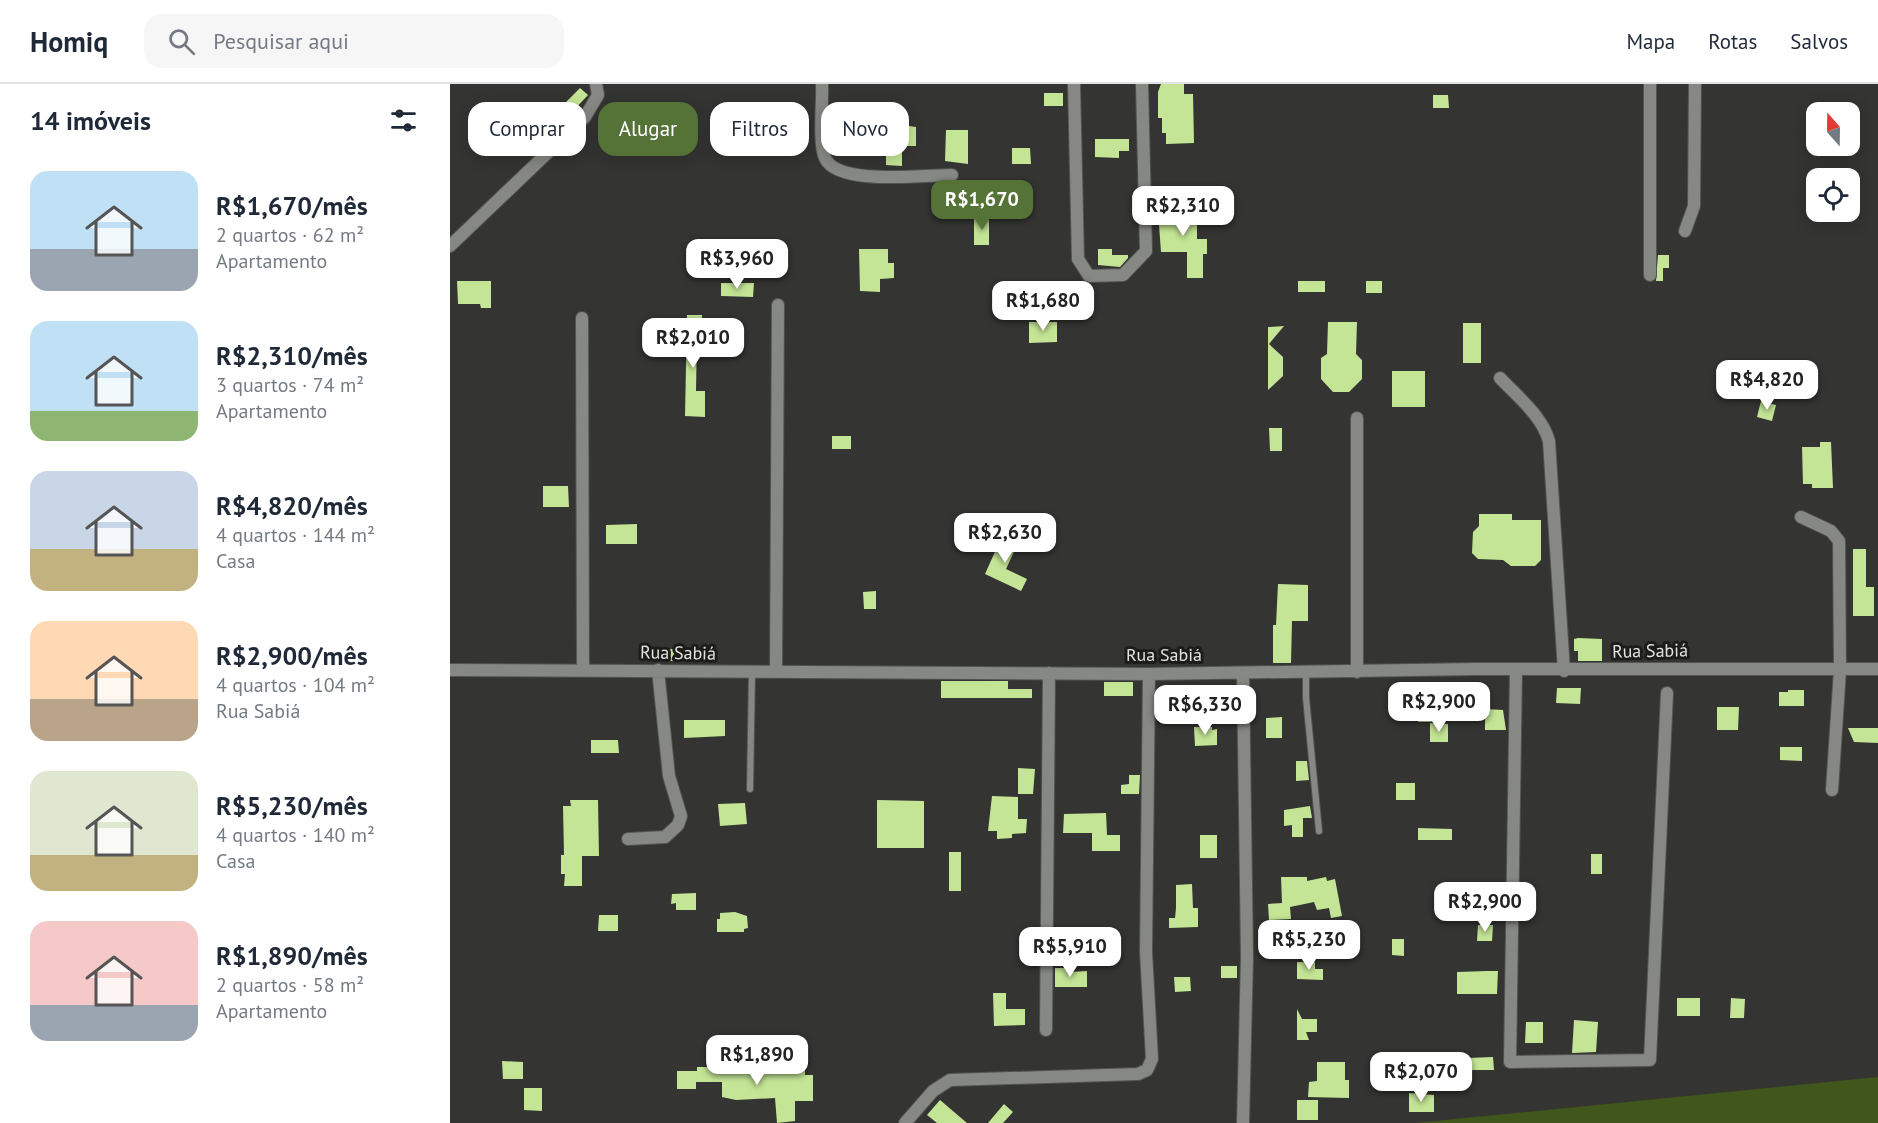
<!DOCTYPE html>
<html lang="pt">
<meta charset="utf-8">
<style>
:root{--surface:#fff;--page:#f6f6f7;--text:#1f2937;--muted:#747a83;--line:#e0e1e3;--accent:#557237}
body{margin:0;font-family:"PT Sans",sans-serif;background:var(--page);color:var(--text);height:100vh;display:flex;flex-direction:column;font-size:22px;white-space:nowrap}
*{box-sizing:border-box;margin:0}
p{font-size:20px;color:var(--muted)}
.icon{flex:none;width:33px;height:33px;fill:none;stroke:currentColor;stroke-width:2;stroke-linecap:round;stroke-linejoin:round}
.map{position:relative;flex:1;overflow:hidden}
.details{display:flex;flex-direction:column;background:var(--surface);width:450px}
.details>*{flex:none}
.guide{position:absolute;left:18px;top:18px;width:570px;height:54px;display:flex;gap:12px}
.needle{width:39px;rotate:340deg}
.tools{position:absolute;left:1356px;top:18px;display:grid;gap:12px}
.tools a{display:grid;place-items:center;width:54px;height:54px;border-radius:12px;background:var(--surface);box-shadow:0 3px 15px #0003;font-size:30px}
.price{position:absolute;translate:-50% -51px;padding:0 14px;border-radius:12px;background:#fff;color:#222;font-size:20px;line-height:39px;filter:drop-shadow(0 2px 3px #0008)}
.price::after{content:'';position:absolute;left:50%;top:36px;width:18px;height:14px;margin-left:-9px;background:inherit;clip-path:polygon(0 0,100% 0,50% 100%)}
.price.active{background:var(--accent);color:#fff}
ul{padding:0;list-style:none}
li{display:flex;align-items:center;gap:18px;height:150px;padding:0 30px}
li span{display:grid;place-items:center;flex:none;width:168px;height:120px;border-radius:18px;color:#555}
li>.icon{margin-inline-start:auto}
span .icon{width:72px;height:72px;fill:#fffc;stroke-width:1}
li b{font-size:26px}
h2{display:flex;justify-content:space-between;align-items:center;height:72px;padding:0 30px;font-size:26px}
.tag{padding:0 21px;border-radius:18px;background:var(--surface);box-shadow:0 3px 15px #0003;font-size:21px;line-height:54px}
.tag.active{background:var(--accent);color:#fff}
header{display:flex;align-items:center;gap:36px;box-sizing:border-box;height:84px;padding:0 30px;background:var(--surface);border-bottom:2px solid var(--line)}
header strong{font-size:28px}
nav{display:flex;gap:33px;margin-inline-start:auto;font-size:21px}
.search{width:420px;height:54px;background:var(--page);display:flex;align-items:center;gap:15px;box-sizing:border-box;padding:0 21px;border-radius:18px;color:var(--muted);font-size:22px}
main{display:flex;flex:1;min-height:0}
.map>svg:first-child{display:block}
</style>
<header>
<strong>Homiq</strong>
<div class="search"><svg class="icon" aria-label="search" viewBox="0 0 24 24"><circle cx="10" cy="10" r="6"/><path d="M15 15l6 6"/></svg>Pesquisar aqui</div>
<nav><a>Mapa</a><a>Rotas</a><a>Salvos</a></nav>
</header>
<main>
<section class="details">
<h2>14 imóveis<svg class="icon" aria-label="filters" viewBox="0 0 24 24"><path d="M4 7h16M4 17h16"/><circle cx="9" cy="7" r="2"/><circle cx="15" cy="17" r="2"/></svg></h2>
<ul>
<li><span style="background:linear-gradient(#bfe0f5 65%,#9aa5b1 0)"><svg class="icon" aria-label="home" viewBox="0 0 24 24"><path d="M3 11l9-7 9 7M6 9v11h12V9"/></svg></span><div><b>R$1,670/mês</b><p>2 quartos · 62 m²</p><p>Apartamento</p></div></li>
<li><span style="background:linear-gradient(#bfe0f5 75%,#8fb573 0)"><svg class="icon" aria-label="home" viewBox="0 0 24 24"><path d="M3 11l9-7 9 7M6 9v11h12V9"/></svg></span><div><b>R$2,310/mês</b><p>3 quartos · 74 m²</p><p>Apartamento</p></div></li>
<li><span style="background:linear-gradient(#c9d6e8 65%,#c2b280 0)"><svg class="icon" aria-label="home" viewBox="0 0 24 24"><path d="M3 11l9-7 9 7M6 9v11h12V9"/></svg></span><div><b>R$4,820/mês</b><p>4 quartos · 144 m²</p><p>Casa</p></div></li>
<li><span style="background:linear-gradient(#ffd9b3 65%,#b9a48a 0)"><svg class="icon" aria-label="home" viewBox="0 0 24 24"><path d="M3 11l9-7 9 7M6 9v11h12V9"/></svg></span><div><b>R$2,900/mês</b><p>4 quartos · 104 m²</p><p>Rua Sabiá</p></div></li>
<li><span style="background:linear-gradient(#dfe7d0 70%,#c2b280 0)"><svg class="icon" aria-label="home" viewBox="0 0 24 24"><path d="M3 11l9-7 9 7M6 9v11h12V9"/></svg></span><div><b>R$5,230/mês</b><p>4 quartos · 140 m²</p><p>Casa</p></div></li>
<li><span style="background:linear-gradient(#f6c9c9 70%,#9aa5b1 0)"><svg class="icon" aria-label="home" viewBox="0 0 24 24"><path d="M3 11l9-7 9 7M6 9v11h12V9"/></svg></span><div><b>R$1,890/mês</b><p>2 quartos · 58 m²</p><p>Apartamento</p></div></li>
</ul>
</section>
<div class="map">
<svg width="1428" height="1039" viewBox="0 0 1428 1039">
<rect width="100%" height="100%" fill="#343532"/>
<path fill="#40561a" d="M1428 993V1039H965Z"/>
<path fill="#c4e595" d="M711 0H734V10H743L744 59 716 60V49H712V34H708V8Z
M130 4 138 11 124 26 116 18Z
M594 9H613V22H594Z
M983 11H998L999 24H983Z
M445 40 466 43V62H445Z
M496 46H518V80L495 77Z
M645 55H679V67H669V74L645 73Z
M562 64H580L581 80H562Z
M436 66H452V82L436 81Z
M724 116H736V128H747V155H757V170H753V194H737V168H711L708 127H724Z
M539 133V161H524V134Z
M409 165H438V179H444V194L430 195V208L410 207Z
M648 165H662V171H678V174L670 183 648 181Z
M1208 171H1219V184H1213V197H1206Z
M7 197H41V224H31L30 220H8Z
M848 197H875V208H848Z
M916 197H932V209H916Z
M271 199H304L303 213 271 212Z
M237 231H252V251H247L246 307H255V333L235 332Z
M579 238H607V258L579 259Z
M878 238H907L906 270 912 276V295L899 308H883L871 295V274L877 270Z
M1013 239H1031V279H1013Z
M834 242 819 260 833 273V292L818 306V243Z
M942 287H975V323H942Z
M1311 317 1326 321 1322 337 1307 333Z
M819 344H832V367H820Z
M382 352H401V365H382Z
M1370 358H1381L1383 404H1362V400H1353L1352 363H1370Z
M93 402H118L119 423H93Z
M1029 430H1062V436H1091V476L1085 482H1061L1053 476 1028 475 1022 469 1023 448 1029 442Z
M187 440V460H156V441Z
M553 450 569 457 556 485 577 495 571 507 535 490Z
M1403 465H1416V503H1424V532H1403Z
M828 500 858 501V537H842L841 579H823V541H826Z
M426 507V525H414L413 508Z
M1128 554 1152 555V577H1128V567H1124V555Z
M210 565H234V577H211Z
M491 597H558V605H582V614H491Z
M654 598H683V612H654Z
M1107 604H1131L1130 620 1106 619Z
M1338 606H1354V622H1329V608H1338Z
M968 621 989 622V638H968Z
M1267 623H1289L1288 646H1267Z
M1035 625 1053 626 1056 646H1035Z
M832 633V654H816V634Z
M234 636H275V652L234 654Z
M980 639 998 640V658H980Z
M744 643H762V646L767 645V661L745 662Z
M1398 644H1428V659L1404 658Z
M141 656H168L169 669H141Z
M1330 663H1352V677L1330 676Z
M846 677H857L859 696 846 697Z
M568 684 585 685 583 710H568Z
M679 691H690L689 710H671V701L679 700Z
M946 699H965V716H946Z
M542 712 568 713V735H577L576 749 562 750V754L547 755V747H538Z
M120 716H148L149 772H132V802H114L115 790H111V771H114L113 722H121Z
M427 716 474 717V764H427Z
M295 719 297 740 270 742 268 720Z
M860 722 862 734H853V753H842V741L834 742V726Z
M656 729 657 751H670V767H642V749H613L614 730Z
M968 744 1002 745V756H968Z
M750 751H767V774H750Z
M499 768H511V807H499Z
M1141 770H1152V790H1141Z
M831 793H857V797L876 793 877 797 885 795 892 832 881 834 879 824 867 826 864 818 840 823 841 835 819 836 818 820 832 819Z
M742 800 743 824H748V843L719 844V834H725L726 824V801Z
M246 809V826H226V819L221 820 222 810Z
M285 828 297 832 298 844 294 845V848H267V835H270V829Z
M149 831H168V847H148Z
M1028 841H1043L1042 857H1027Z
M942 855H954V872L942 871Z
M847 878H865V885H873V896L847 895Z
M771 882H787V894H771Z
M605 884H617L619 888 637 887V903H605Z
M1037 887H1048L1047 910H1007V888Z
M724 893H740L741 907 725 908Z
M543 909H556V925H575V941L544 942Z
M1227 914H1250V932H1227Z
M1281 914 1295 915 1294 934H1280Z
M847 925 852 935H867V948H856L859 956H847Z
M1124 936 1148 938 1146 968 1122 969Z
M1076 938H1093V959H1075Z
M1043 973 1044 986H1019L1018 974Z
M52 977 73 978V995H53Z
M867 978H895V996H899V1014L858 1013 859 998 867 997Z
M247 983H286V987L314 986 313 983H355V991H363V1017H345V1037L327 1039 325 1014 286 1016 272 1013V998H246V1005H227V987H247Z
M74 1004H92V1027L74 1026Z
M959 1009 984 1011V1028H959Z
M490 1016 517 1039H487L477 1031Z
M847 1016H868V1036H847Z
M554 1020 563 1028 553 1039H538Z"/>
<g fill="none" stroke-linecap="round" stroke-linejoin="round">
<defs>
<path id="lane" d="M856 588V614L869 747
M300 705 302 588"/>
<path id="street" d="M372 0C373 18 368 58 375 74 387 102 474 91 502 91
M624 0 628 175 639 192 673 191 696 167 692 0
M1200 0V191
M1235 147 1244 122 1245 0
M0 162 135 33 148 11 146 0
M132 234 133 586
M1050 294C1068 313 1092 332 1099 357L1114 587
M907 334V588
M1351 433 1381 447 1389 457 1390 586 1382 706
M0 586 699 590 1025 585H1428
M1066 586 1060 978 1200 976 1217 609
M326 588 328 221
M178 755 215 753 228 741 231 732 219 692 208 586
M596 946 599 589
M455 1039 483 1007 500 996 688 990 697 986 702 975 696 868 699 590
M793 1039 797 872 793 589"/>
</defs>
<use href="#lane" stroke="#535451" stroke-width="8"/>
<use href="#street" stroke="#535451" stroke-width="14"/>
<use href="#lane" stroke="#868884" stroke-width="6"/>
<use href="#street" stroke="#868884" stroke-width="12"/>
</g>
<g text-anchor="middle" stroke-width="6" stroke-linejoin="round" paint-order="stroke">
<g font-size="18" fill="#e2e3e0" stroke="#1c1d1b">
<text transform="translate(1200 567) rotate(-1)" y="6">Rua Sabiá</text>
<text transform="translate(228 569) rotate(1)" y="6">Rua Sabiá</text>
<text x="714" y="577">Rua Sabiá</text>
</g>
</g>
</svg>
<div class="tools">
<a><svg class="needle" viewBox="-14 -14 28 28"><path d="M0-13l5 13h-10z" fill="#e53935"/><path d="M0 13l5-13h-10z" fill="#747a83"/></svg></a>
<a><svg class="icon" aria-label="locate" viewBox="0 0 24 24"><circle cx="12" cy="12" r="6"/><path d="M12 2v4M12 18v4M2 12h4M18 12h4"/></svg></a>
</div>
<b class="price active" style="left:532px;top:147px">R$1,670</b>
<b class="price" style="left:733px;top:153px">R$2,310</b>
<b class="price" style="left:287px;top:206px">R$3,960</b>
<b class="price" style="left:593px;top:248px">R$1,680</b>
<b class="price" style="left:243px;top:285px">R$2,010</b>
<b class="price" style="left:1317px;top:327px">R$4,820</b>
<b class="price" style="left:555px;top:480px">R$2,630</b>
<b class="price" style="left:989px;top:649px">R$2,900</b>
<b class="price" style="left:755px;top:652px">R$6,330</b>
<b class="price" style="left:1035px;top:849px">R$2,900</b>
<b class="price" style="left:859px;top:887px">R$5,230</b>
<b class="price" style="left:620px;top:894px">R$5,910</b>
<b class="price" style="left:307px;top:1002px">R$1,890</b>
<b class="price" style="left:971px;top:1019px">R$2,070</b>
<div class="guide">
<a class="tag">Comprar</a>
<a class="tag active">Alugar</a>
<a class="tag">Filtros</a>
<a class="tag">Novo</a>
</div>
</div>
</main>
